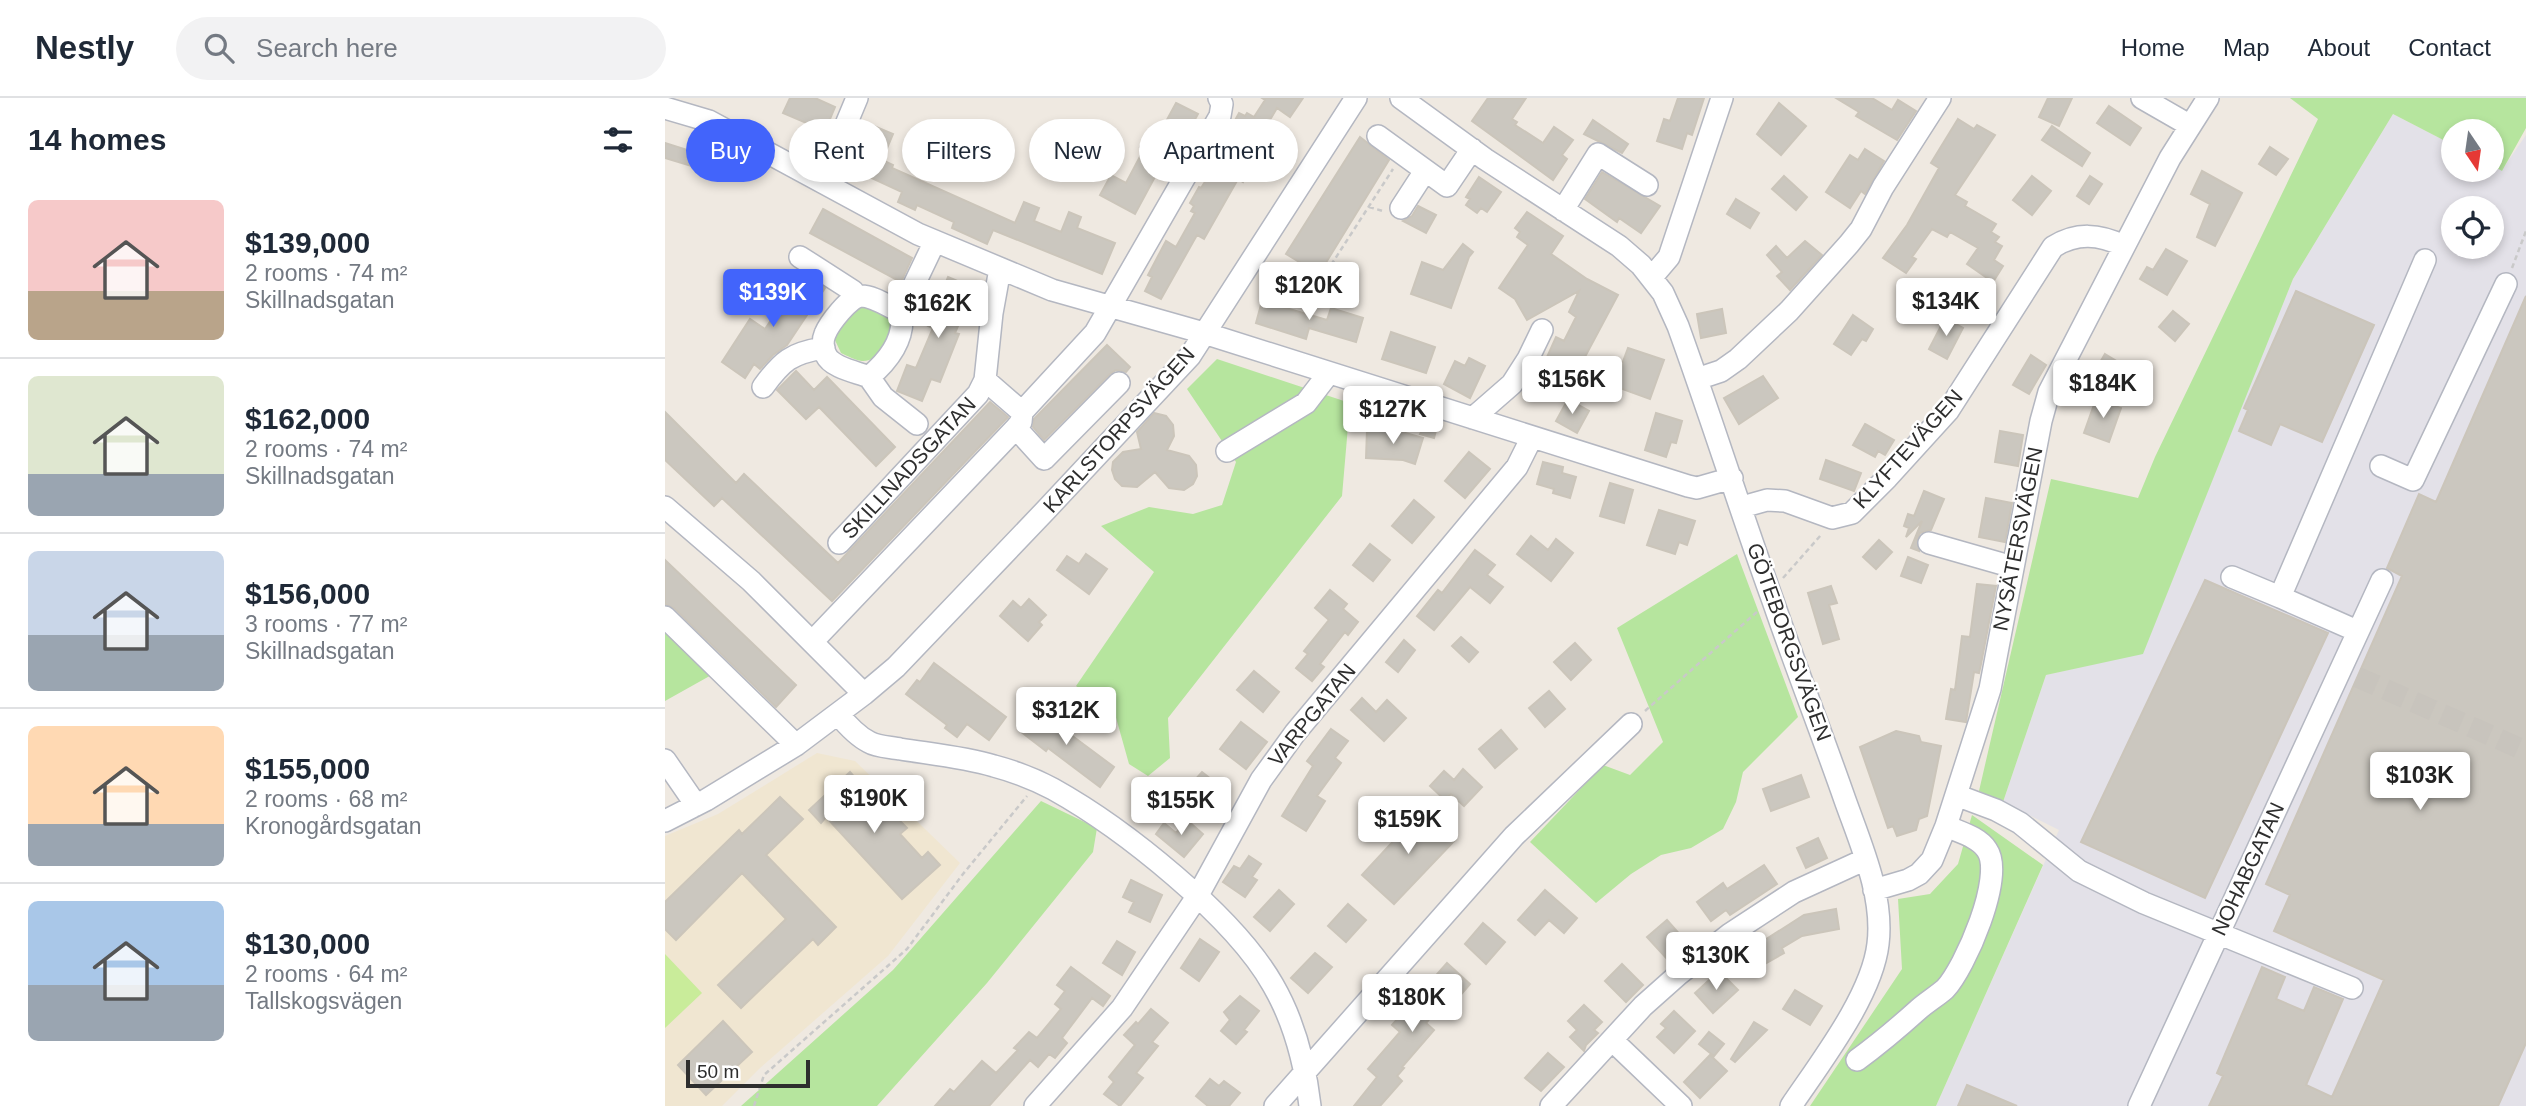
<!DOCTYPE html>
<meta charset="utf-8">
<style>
:root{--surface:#fff;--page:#f2f2f3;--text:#1f2937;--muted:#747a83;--line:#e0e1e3;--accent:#4264fb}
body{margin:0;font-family:Helvetica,sans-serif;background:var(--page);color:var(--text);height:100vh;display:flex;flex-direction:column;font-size:26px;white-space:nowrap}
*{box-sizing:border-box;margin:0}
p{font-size:23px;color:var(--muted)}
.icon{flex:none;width:38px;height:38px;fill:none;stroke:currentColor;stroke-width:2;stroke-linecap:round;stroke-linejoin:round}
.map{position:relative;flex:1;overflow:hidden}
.drawer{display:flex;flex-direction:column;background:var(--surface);width:665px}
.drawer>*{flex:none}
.banner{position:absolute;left:21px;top:21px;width:665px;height:63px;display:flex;gap:14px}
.needle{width:46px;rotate:167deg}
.fabs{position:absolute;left:1776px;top:21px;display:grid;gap:14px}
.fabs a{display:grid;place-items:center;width:63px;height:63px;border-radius:50%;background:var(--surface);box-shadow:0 4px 10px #0003;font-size:35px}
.scale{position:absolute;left:21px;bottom:18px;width:124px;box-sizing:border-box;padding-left:7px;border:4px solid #2e2e2e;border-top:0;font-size:19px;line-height:24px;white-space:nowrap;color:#2e2e2e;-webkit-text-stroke:5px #fff;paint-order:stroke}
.price{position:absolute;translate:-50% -60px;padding:0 16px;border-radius:7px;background:#fff;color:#222;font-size:23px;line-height:46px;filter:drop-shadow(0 2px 4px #0008)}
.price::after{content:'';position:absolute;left:50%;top:42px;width:21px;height:16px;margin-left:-10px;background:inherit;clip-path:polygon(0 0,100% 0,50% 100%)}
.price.on{background:var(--accent);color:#fff}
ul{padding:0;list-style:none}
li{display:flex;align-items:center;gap:21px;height:175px;padding:0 28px}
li+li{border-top:2px solid var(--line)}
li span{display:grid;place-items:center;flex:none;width:196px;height:140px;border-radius:10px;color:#555}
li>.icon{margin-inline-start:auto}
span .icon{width:84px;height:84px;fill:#fffc;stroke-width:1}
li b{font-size:30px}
h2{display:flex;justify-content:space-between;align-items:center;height:84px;padding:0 28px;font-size:30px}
.tag{padding:0 24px;border-radius:32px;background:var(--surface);box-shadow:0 4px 10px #0003;font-size:24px;line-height:63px}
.tag.on{background:var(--accent);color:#fff}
header{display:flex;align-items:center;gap:42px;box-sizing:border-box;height:98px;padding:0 35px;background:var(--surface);border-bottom:2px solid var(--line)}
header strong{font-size:33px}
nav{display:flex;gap:38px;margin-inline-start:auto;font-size:24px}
.search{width:490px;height:63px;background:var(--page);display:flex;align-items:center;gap:18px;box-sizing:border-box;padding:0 24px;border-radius:38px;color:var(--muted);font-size:26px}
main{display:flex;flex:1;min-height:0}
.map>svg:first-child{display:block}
</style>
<header>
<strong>Nestly</strong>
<div class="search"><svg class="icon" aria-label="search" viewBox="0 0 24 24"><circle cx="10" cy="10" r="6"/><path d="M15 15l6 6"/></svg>Search here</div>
<nav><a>Home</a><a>Map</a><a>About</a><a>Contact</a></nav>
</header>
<main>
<section class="drawer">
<h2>14 homes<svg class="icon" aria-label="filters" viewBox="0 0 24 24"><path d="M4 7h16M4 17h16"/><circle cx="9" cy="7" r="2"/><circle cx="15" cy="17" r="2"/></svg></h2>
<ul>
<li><span style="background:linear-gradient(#f6c9c9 65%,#b9a48a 0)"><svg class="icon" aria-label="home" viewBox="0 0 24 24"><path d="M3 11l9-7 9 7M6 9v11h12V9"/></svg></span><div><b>$139,000</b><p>2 rooms · 74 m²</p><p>Skillnadsgatan</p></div></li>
<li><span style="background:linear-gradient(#dfe7d0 70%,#9aa5b1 0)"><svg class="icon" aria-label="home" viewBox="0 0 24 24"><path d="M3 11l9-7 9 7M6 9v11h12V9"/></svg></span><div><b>$162,000</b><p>2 rooms · 74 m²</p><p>Skillnadsgatan</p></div></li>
<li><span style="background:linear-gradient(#c9d6e8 60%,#9aa5b1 0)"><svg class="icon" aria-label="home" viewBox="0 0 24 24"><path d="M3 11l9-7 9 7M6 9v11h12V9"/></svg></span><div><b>$156,000</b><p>3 rooms · 77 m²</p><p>Skillnadsgatan</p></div></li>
<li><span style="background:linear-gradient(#ffd9b3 70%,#9aa5b1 0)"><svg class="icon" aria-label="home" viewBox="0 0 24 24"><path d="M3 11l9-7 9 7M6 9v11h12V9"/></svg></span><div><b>$155,000</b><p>2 rooms · 68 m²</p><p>Kronogårdsgatan</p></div></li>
<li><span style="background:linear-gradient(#a9c7e8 60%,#9aa5b1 0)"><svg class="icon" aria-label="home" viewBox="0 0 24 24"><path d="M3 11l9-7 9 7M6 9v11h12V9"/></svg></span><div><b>$130,000</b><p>2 rooms · 64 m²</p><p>Tallskogsvägen</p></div></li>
</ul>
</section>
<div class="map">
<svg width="1861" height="1008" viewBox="0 0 1861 1008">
<rect width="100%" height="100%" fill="#efe9e1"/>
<path fill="#e3e1e8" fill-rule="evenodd" d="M1728 16 1788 47V72H1827V67L1837 72 1861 37V1008H1271L1394 732 1338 704 1381 577 1478 555 1628 181ZM1788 110H1827V149H1788Z"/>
<path fill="#f0e6d1" d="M152 655 190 663 295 765 223 858 94 971 57 1008H0V738L53 716Z"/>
<path fill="#b6e59e" d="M1625 0H1861V30L1837 73 1827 67V33H1788V47L1728 16 1628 181 1478 556 1381 577 1338 704 1314 693 1386 381 1473 400 1490 359 1653 21Z
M194 205 224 217C231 235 219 264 197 263 189 262 183 258 176 255L169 240 184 214Z
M552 261 685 305 677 398 503 620 505 660 483 678 464 666 450 616 411 588 489 474 436 428 484 409 528 416 557 407 571 364 522 291Z
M1072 456 1133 619 1078 674 1071 704 1058 731 1026 750 996 757 966 776 931 805 865 744 938 667 965 677 998 644 952 530Z
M0 529 50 575 0 603Z
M376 703 432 730 428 754 322 885 212 1008H76L228 872Z
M1307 717 1378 767 1271 1008H1145L1237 871 1233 801 1265 796 1293 766Z"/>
<path fill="#c9ec9a" d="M0 856 37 895 0 930Z"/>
<path fill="#cbc7bf" stroke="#cbc5ba" stroke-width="2" d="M125 0H150L170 9 160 33 118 15Z
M597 0H638L625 19 612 10 583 59 590 63 578 84 573 81 539 141 532 137 496 201 480 193 487 179 483 177 501 143 511 149 530 115 526 113 529 108 525 105 534 89 536 90 545 76 546 77 569 38 563 35 574 15 580 18 582 15 589 19 600 2Z
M823 0H861L847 21 852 24 850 27 878 45 889 29 908 42 897 57 902 61 888 82 807 23Z
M1013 0H1039L1027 37 1022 35 1017 51 992 43 999 21 1005 23Z
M1171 0H1207L1227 12 1233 2 1251 13 1232 42 1191 18 1194 14Z
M1383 0H1407L1394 28 1374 19Z
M511 5 533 16 511 56 500 50 489 73 492 75 470 116 435 97 446 77 461 85 479 51 475 49 481 37 491 42Z
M1114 5 1141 28 1116 57 1092 36Z
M1444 8 1476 30 1465 47 1432 25Z
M1293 21 1309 31 1312 27 1330 37 1290 97 1302 104 1300 108 1331 126 1326 134 1334 139 1330 144 1337 148 1329 162 1338 168 1328 184 1302 166 1313 150 1285 134 1282 139 1267 131 1247 159 1251 161 1241 175 1218 160 1242 127 1274 70 1266 65Z
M928 22 963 46 957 55 919 36Z
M204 26 228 36 217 62 228 67 227 70 350 125 359 104 374 110 369 123 396 134 404 114 416 119 412 130 450 145 437 176 328 132 322 146 287 130 289 124 252 107 250 112 233 104 237 94 185 70Z
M1387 28 1425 55 1417 68 1377 42Z
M695 39 724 62 654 176 621 156Z
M0 45 47 60 43 73 0 60Z
M1605 49 1623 61 1611 77 1594 66Z
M1200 51 1219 63 1200 96 1196 93 1185 110 1161 94 1185 57 1193 62Z
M1537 73 1577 95 1550 148 1532 139 1545 106 1526 96Z
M937 74 995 108 976 135 954 120 952 124 920 101Z
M1119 78 1142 99 1131 112 1107 91Z
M1367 78 1386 93 1367 117 1348 102Z
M1425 78 1437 86 1424 106 1412 98Z
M814 79 836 94 822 114 816 110 812 115 801 107 805 101 801 99Z
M1071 101 1094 115 1085 130 1062 116Z
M753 108 771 117 761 135 738 123 747 118Z
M158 111 247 160 236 184 145 135Z
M862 114 898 138 886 156 922 181 953 197 897 302 869 288 891 239 899 243 911 219 904 214 914 193 862 222 850 201 834 190 863 147 852 139 855 134 850 130Z
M1140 143 1157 157 1125 192 1112 178 1117 174 1102 157 1111 148 1122 160Z
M798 146 808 154 804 159 786 210 746 196 757 164 778 172Z
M1501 151 1522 163 1502 197 1475 181 1482 169 1488 172Z
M137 176 160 190 122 247 108 257 95 271 89 266 80 280 57 264 85 221 100 231Z
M283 179 309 190 290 235 294 236 275 284 266 281 257 303 232 293 242 267 251 270 268 230 263 228Z
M1631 193 1709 227 1657 344 1615 326 1606 347 1574 333 1583 312 1579 310Z
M1861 198V945L1833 1008H1544L1558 978 1552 975 1597 869 1620 879 1611 901 1639 913 1649 889 1678 901 1641 987 1667 999 1719 882 1609 833 1625 797 1601 786 1737 478 1722 470 1754 396 1771 404Z
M597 203 662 222 666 210 698 220 691 244 644 230 641 241 591 225Z
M1057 211 1061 235 1036 240 1032 216Z
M1508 213 1524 226 1510 243 1494 229Z
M1188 217 1208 231 1201 243 1197 241 1186 257 1169 246Z
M1280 220 1298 230 1282 261 1264 251Z
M726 234 770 249 761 275 717 261Z
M442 247 465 269 461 274 451 272 445 276 379 342 368 329 369 321Z
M963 250 999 262 985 301 949 288Z
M1440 256 1455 265 1446 282 1430 273Z
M1366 257 1381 267 1364 296 1348 287Z
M804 260 820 268 805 300 779 286 790 263 800 268Z
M131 273 149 292 162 279 230 349 211 368 154 309 141 321 112 292Z
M1098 278 1113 300 1074 326 1059 300Z
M903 301 924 313 912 335 891 323Z
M1431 301 1456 310 1444 344 1419 335Z
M325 304 343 319 167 503 57 400 49 408 0 362V314L71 385 79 376 173 465Z
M489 315 501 318 508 327 509 338 502 352 524 358 531 367 532 378 528 386 519 392 504 390 490 374 472 389 457 388 450 381 447 372 448 364 458 354 476 351 472 334Z
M991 315 1017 323 1011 345 1006 344 1001 359 980 352Z
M762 322 773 325 769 340 755 336Z
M1200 326 1229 342 1220 357 1213 353 1210 359 1188 347Z
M702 332 737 334 758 340 750 366 738 362 701 360Z
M1335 333 1358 337 1353 368 1330 364Z
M804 354 825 371 800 400 780 383Z
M1161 362 1196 375 1189 393 1155 381Z
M878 364 898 369 897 375 911 379 905 400 888 395 889 391 872 386Z
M945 385 968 392 959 425 935 418Z
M1259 393 1279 401 1266 432 1255 435 1252 441 1254 453 1246 450 1257 423 1241 439 1244 430 1239 428 1243 416 1249 418Z
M1321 400 1347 405 1340 444 1314 439Z
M749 402 769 419 747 445 727 428Z
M994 412 1030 423 1022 447 1014 444 1010 456 982 447Z
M866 438 883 452 891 441 908 455 886 483 852 456Z
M1214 442 1227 454 1211 471 1198 459Z
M705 446 725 462 708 483 688 467Z
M810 452 830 467 822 477 838 489 825 505 805 489 769 532 752 518 773 492 777 495Z
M421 456 442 471 424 496 392 472 402 458 414 466Z
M1243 459 1263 467 1256 485 1236 478Z
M0 462 131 587 111 609 9 510 0 506Z
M1540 482 1663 535 1540 800 1416 744Z
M1312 486 1331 488 1316 566 1314 575 1309 574 1301 624 1281 621 1286 591 1290 592 1297 538 1305 539Z
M1166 488 1172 505 1164 507 1174 541 1158 546 1143 495Z
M665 492 682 506 678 511 693 524 683 537 680 534 655 566 659 569 647 583 631 570 643 556 639 553 664 522 650 510Z
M364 501 381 517 374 524 377 527 363 543 335 518 348 503 356 510Z
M796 539 813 554 804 564 787 548Z
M739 542 750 552 733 574 721 564Z
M910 545 926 562 906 582 889 564Z
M269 565 341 619 324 642 302 626 292 639 280 630 282 627 241 596 252 582 255 584Z
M589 573 614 594 598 614 572 592Z
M884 593 900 611 880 629 864 610Z
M697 600 711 614 722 602 741 620 719 643 686 612Z
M374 609 400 629 398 631 449 669 435 689 383 650 381 653 355 633Z
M576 624 602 644 581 671 555 651Z
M666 631 683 643 670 660 676 665 652 698 660 703 641 733 617 718 648 668 642 663Z
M836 632 852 651 830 670 814 651Z
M1231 633 1254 638 1256 644 1276 648 1262 718 1254 721 1251 732 1232 738 1228 728 1223 730 1195 649Z
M798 671 817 689 799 708 786 696 780 702 765 688 779 673 789 682Z
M185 674 226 722 230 718 242 730 235 736 257 760 263 754 275 767 237 801 161 719 156 725 144 712Z
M537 674 556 689 538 710 519 694Z
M1136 677 1144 699 1106 713 1098 691Z
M115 699 138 721 101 757 171 829 153 847 148 841 76 910 53 887 121 821 77 775 11 842 0 831V804L74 732 77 736Z
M745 714 756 724 763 716 791 741 729 806 697 777 734 737 728 732Z
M522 722 538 736 519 759 491 736 499 725 511 735Z
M1153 740 1162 760 1141 770 1132 750Z
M584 758 596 766 587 779 592 782 580 799 558 784 569 768 575 771Z
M1099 767 1112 786 1065 817 1061 812 1046 823 1032 804 1058 785 1062 791Z
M466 782 497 797 485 824 464 814 469 804 458 799Z
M614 792 629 806 605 833 589 819Z
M880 792 912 820 899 835 884 822 870 837 853 822Z
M683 806 701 822 681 844 663 828Z
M1171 811 1174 831 1137 838 1117 850 1119 855 1091 871 1081 854 1139 817Z
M1002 822 1024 847 1005 864 982 839Z
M818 825 840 844 821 866 800 846Z
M535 841 554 854 534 883 516 870Z
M452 843 470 854 457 877 438 865Z
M650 855 667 869 643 895 626 880Z
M782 865 805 886 786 908 780 903 761 925 769 932 737 969 739 970 732 978 737 983 715 1008H689L712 979 703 971 735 934 727 927Z
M957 866 978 887 961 904 940 883Z
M406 869 445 898 438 908 427 900 397 940 402 945 390 960 384 956 373 969 365 962 324 1008H270L285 991 289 994 317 963 331 975 353 952 349 950 364 934 372 940 396 911 390 906 400 893 392 887Z
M1054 873 1073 892 1048 915 1030 895Z
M1130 892 1157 908 1145 927 1118 911Z
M575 898 594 913 579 932 582 934 571 946 556 933 565 922 559 914Z
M919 907 937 924 929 932 933 935 921 947 919 953 905 939 912 932 903 923Z
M486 911 503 925 487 944 493 948 471 975 478 980 455 1008 439 996 449 984 444 979 470 947 459 937 471 924 473 926Z
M1009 913 1030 933 1009 955 992 939 1001 930 996 926Z
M58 923 87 954 41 997 13 967Z
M1089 924 1102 932 1070 964 1066 961Z
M1044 934 1059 946 1049 958 1034 946Z
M883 955 899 969 876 993 860 980Z
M1045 957 1062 973 1035 1000 1019 984Z
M545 981 554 988 559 983 575 995 564 1008H543L531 998Z
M1302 987 1352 1008H1293Z"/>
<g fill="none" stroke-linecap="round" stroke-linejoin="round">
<path stroke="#c8c4bd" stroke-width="21" stroke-dasharray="21 10" stroke-linecap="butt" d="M1692 579 1861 653"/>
<defs>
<path id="minor" d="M736 0 820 61 954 148 976 167 998 195 1013 228C1046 319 1075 412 1108 503 1131 570 1157 636 1180 702 1196 747 1219 798 1213 846 1207 898 1155 965 1126 1008
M1477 0 1524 27
M0 10 44 23 253 136 387 192 539 235 1023 388 1032 390 1067 380
M713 38 782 88 807 51
M157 84 192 0
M736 110 760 73
M898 112 933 56 982 87
M135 159 188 193 191 199
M987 179 1004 159 1057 0
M236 214C224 209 209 198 196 198 184 199 164 226 160 236 157 243 158 252 161 257 167 270 192 274 204 279 223 263 241 240 236 214L270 143
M204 279 218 299 252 326
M1032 281 1056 273 1073 261 1124 213 1184 146 1196 131 1218 89 1275 0
M320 282 357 314
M98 289C117 263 126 255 159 250
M808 320 847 286 863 261 877 232
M351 330 379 361 454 285
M562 353 641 305 664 275
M1716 368 1748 382 1841 186
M0 409 86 483 199 596
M1077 409 1102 402 1120 403 1167 420 1187 415 1222 380 1283 313 1388 149C1412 134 1434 136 1459 148
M174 445 313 296 320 282 327 215 335 171
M1264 445 1348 469
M1567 479 1615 499
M0 519 131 647
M1692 533 1615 499 1760 162
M147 544 351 330 356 324 357 314 430 235 555 18 557 6 554 0
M173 616C182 627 192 638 204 644 212 649 226 649 235 651 266 656 299 659 329 668 348 673 371 682 388 691 458 730 569 818 608 887 630 925 640 965 645 1008
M0 662 31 707
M1291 697 1331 712 1355 725 1414 773 1479 805 1687 890
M0 723 41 702 131 647 199 596 231 569 380 413 525 258 691 0
M1209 792 1243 782 1254 776 1267 762 1281 728 1325 591 1376 323 1384 294 1505 60 1543 0
M948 943 1016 1008
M1192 962C1214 946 1234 929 1254 911 1262 904 1272 898 1280 891 1300 870 1340 778 1322 752 1314 739 1294 734 1281 728
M370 1008 457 910 532 799 596 682 630 635 852 369 867 339
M610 1008 849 738 966 626
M886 1008 978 908 1014 876 1065 836 1129 794 1201 761
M1474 1008 1717 482"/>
</defs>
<use href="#minor" stroke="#b4b7c1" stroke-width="24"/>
<path stroke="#c9c9c9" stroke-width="2.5" stroke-dasharray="5 3.5" stroke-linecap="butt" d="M704 109 718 113
M1847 170 1861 133
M657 181 728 71
M1118 480 1156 437
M980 613 1093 513
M89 1008 99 977 242 851 298 776 362 698"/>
<use href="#minor" stroke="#fff" stroke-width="21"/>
</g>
<g text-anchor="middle" stroke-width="5" stroke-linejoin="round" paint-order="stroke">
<g font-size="21" fill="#2e2e2e" stroke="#fff">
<text transform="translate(454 332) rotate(-48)" y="7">KARLSTORPSVÄGEN</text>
<text transform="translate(1243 351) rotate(-48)" y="7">KLYFTEVÄGEN</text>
<text transform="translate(244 370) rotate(-47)" y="7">SKILLNADSGATAN</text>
<text transform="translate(1353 441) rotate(-79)" y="7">NYSÄTERSVÄGEN</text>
<text transform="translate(1124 544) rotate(70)" y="7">GÖTEBORGSVÄGEN</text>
<text transform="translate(647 617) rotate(-51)" y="7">VARPGATAN</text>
<text transform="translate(1583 771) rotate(-65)" y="7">NOHABGATAN</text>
</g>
</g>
</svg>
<div class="fabs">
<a><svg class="needle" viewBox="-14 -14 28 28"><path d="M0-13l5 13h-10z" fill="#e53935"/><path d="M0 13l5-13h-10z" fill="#747a83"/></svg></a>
<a><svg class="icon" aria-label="locate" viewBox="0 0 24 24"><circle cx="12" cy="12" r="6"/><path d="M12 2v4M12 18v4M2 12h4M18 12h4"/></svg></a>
</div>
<div class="scale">50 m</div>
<b class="price" style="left:644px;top:224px">$120K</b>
<b class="price on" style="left:108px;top:231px">$139K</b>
<b class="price" style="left:1281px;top:240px">$134K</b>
<b class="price" style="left:273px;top:242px">$162K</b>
<b class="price" style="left:907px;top:318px">$156K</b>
<b class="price" style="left:1438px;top:322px">$184K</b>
<b class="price" style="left:728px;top:348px">$127K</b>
<b class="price" style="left:401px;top:649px">$312K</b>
<b class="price" style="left:1755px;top:714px">$103K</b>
<b class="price" style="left:209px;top:737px">$190K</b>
<b class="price" style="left:516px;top:739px">$155K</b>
<b class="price" style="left:743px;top:758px">$159K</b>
<b class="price" style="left:1051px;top:894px">$130K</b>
<b class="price" style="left:747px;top:936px">$180K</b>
<div class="banner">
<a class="tag on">Buy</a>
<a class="tag">Rent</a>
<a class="tag">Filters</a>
<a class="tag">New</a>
<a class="tag">Apartment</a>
</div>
</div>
</main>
